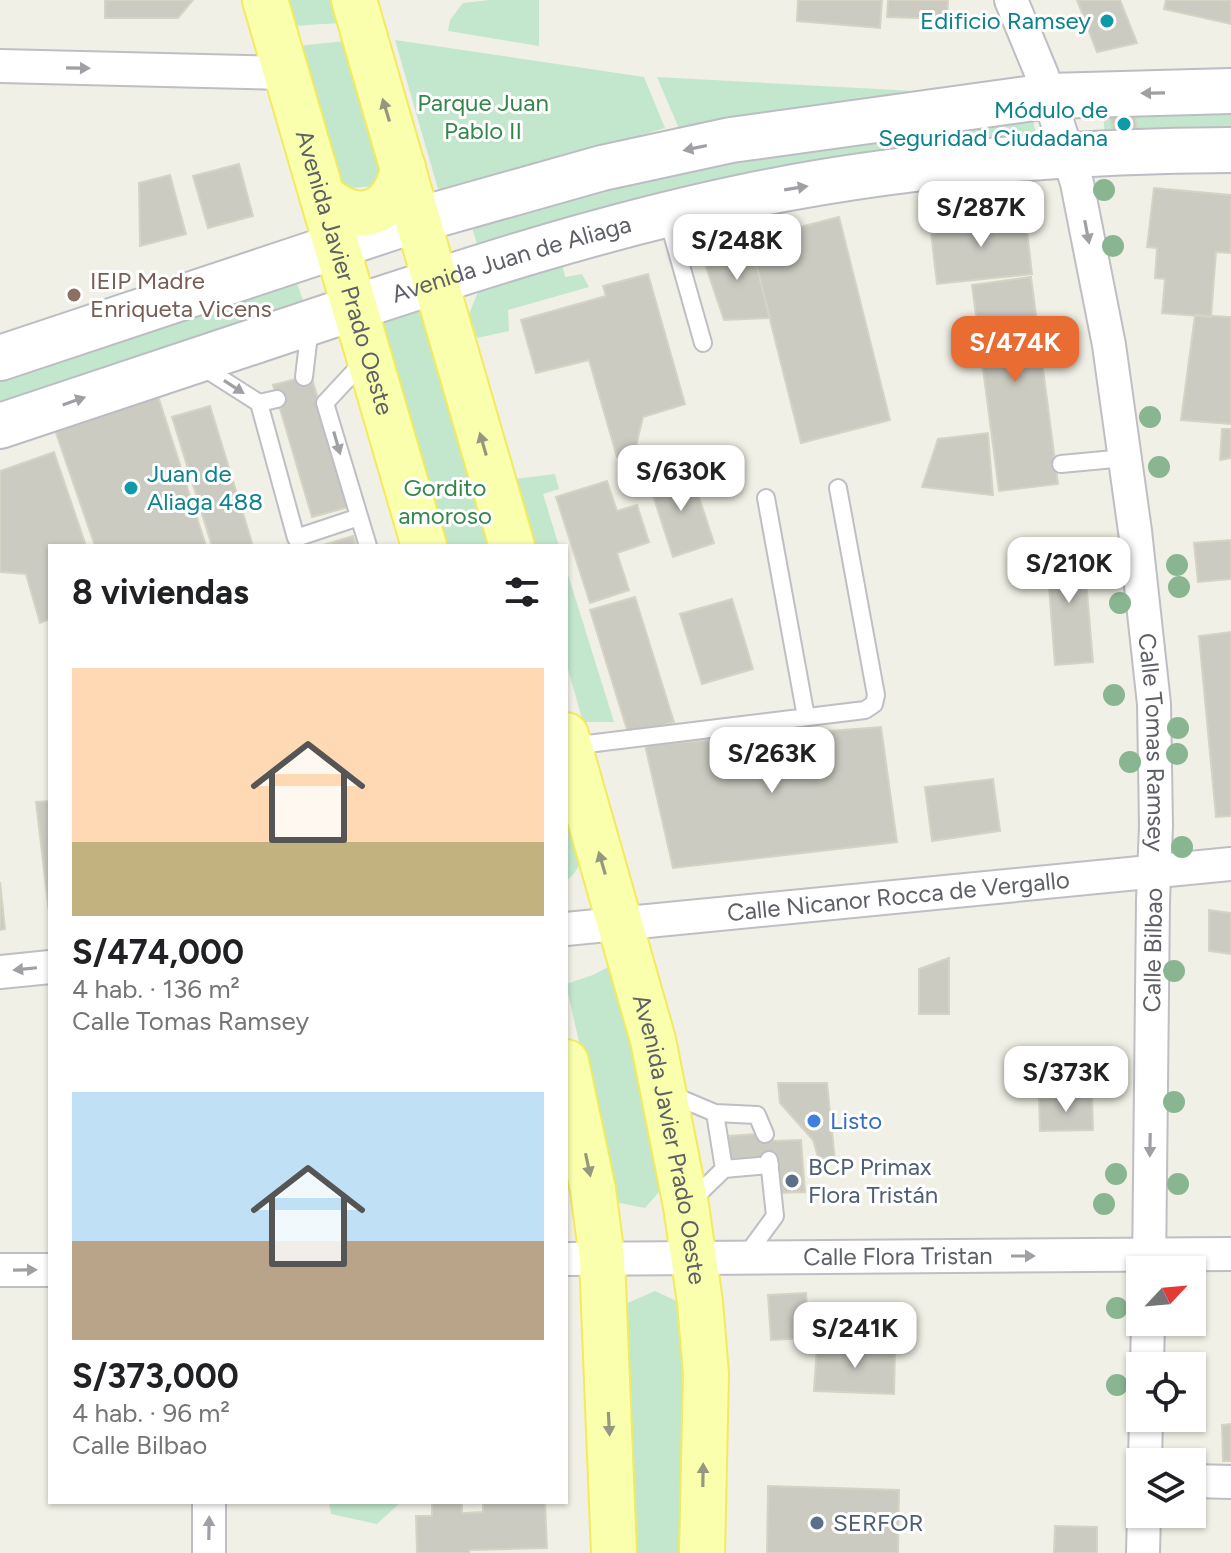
<!DOCTYPE html>
<html lang="es">
<meta charset="utf-8">
<style>
:root{--surface:#fff;--page:#f6f6f6;--text:#202124;--muted:#757577;--accent:#e96c33}
body{margin:0;font-family:Figtree,sans-serif;background:var(--page);color:var(--text);height:100vh;display:flex;flex-direction:column;font-size:30px;white-space:nowrap}
*{box-sizing:border-box;margin:0}
p{font-size:26px;color:var(--muted)}
.icon{flex:none;width:44px;height:44px;fill:none;stroke:currentColor;stroke-width:2;stroke-linecap:round;stroke-linejoin:round}
.map{position:relative;flex:1;overflow:hidden}
.details{position:absolute;left:48px;top:544px;width:520px;height:960px;display:flex;flex-direction:column;background:var(--surface);border-radius:0px;box-shadow:0 2px 6px #0004}
.details>*{flex:none}
.needle{width:52px;rotate:64deg}
.buttons{position:absolute;left:1126px;top:1256px;display:grid;gap:16px}
.buttons a{display:grid;place-items:center;width:80px;height:80px;border-radius:0px;background:var(--surface);box-shadow:0 2px 6px #0004;font-size:40px}
.price{position:absolute;translate:-50% -68px;padding:0 18px;border-radius:16px;background:#fff;color:#222;font-size:26px;line-height:52px;filter:drop-shadow(0 2px 4px #0008)}
.price::after{content:'';position:absolute;left:50%;top:48px;width:24px;height:18px;margin-left:-12px;background:inherit;clip-path:polygon(0 0,100% 0,50% 100%)}
.price.current{background:var(--accent);color:#fff}
ul{padding:0;list-style:none}
li{display:grid;align-content:center;gap:16px;height:424px;padding:0 24px}
li span{display:grid;place-items:center;height:248px;border-radius:0px;color:#555}
li>.icon{margin-inline-start:auto}
span .icon{width:144px;height:144px;fill:#fffc;stroke-width:1}
li b{font-size:34px}
h2{display:flex;justify-content:space-between;align-items:center;height:96px;padding:0 24px;font-size:34px}
.map>svg:first-child{display:block}
</style>
<div class="map">
<svg width="1231" height="1553" viewBox="0 0 1231 1553">
<rect width="100%" height="100%" fill="#f0f0e6"/>
<path fill="#c3e7cc" d="M284 0H333L340 23 292 26Z
M490 0H539V46L448 31 450 20 463 3Z
M395 40 644 77 665 128 440 196Z
M345 41 386 179 375 186 339 189 298 46Z
M657 77 969 94 680 131Z
M1231 100V137L1106 147 1102 102Z
M1032 115 1037 140 479 251 470 221 737 152Z
M562 263 565 277 582 274 589 287 508 310 509 331 477 338 469 314 483 280Z
M294 274 305 306 0 414V370Z
M418 285 493 546H422L354 307Z
M555 474 559 489 543 494 559 546H533L515 479Z
M566 568 614 722H583L566 662Z
M566 799C575 829 595 859 566 881Z
M614 964 667 1183 645 1208 615 1202 566 984 593 975Z
M655 1291 685 1305 686 1553H628L623 1305Z
M329 1502H401L377 1524 331 1514Z"/>
<path fill="#cbcbc2" stroke="#d5d4c4" stroke-width="2" d="M105 0H193L178 18H105Z
M798 0H882L880 28 797 21Z
M888 0H948L947 19 887 17Z
M1077 0H1120L1137 43 1097 52Z
M1166 0H1231V24L1164 9Z
M1134 111 1138 132 1120 134 1113 130 1110 117 1116 113Z
M239 164 253 216 208 228 193 176Z
M170 175 186 234 140 246 139 183Z
M1154 188 1231 195V253L1216 252 1211 317 1162 313 1165 279 1155 278 1157 248 1147 247Z
M1154 188 1231 195V253L1216 252 1211 317 1162 313 1165 279 1155 278 1157 248 1147 247Z
M1025 213 1032 274 937 284 930 224Z
M839 217 890 420 801 443 750 240Z
M750 240 770 318 724 320 701 252Z
M648 274 685 404 643 417 636 446 617 457 589 360 536 373 521 320 606 296 603 286Z
M1031 277 1058 484 999 491 972 285Z
M1195 315 1231 317V424L1181 420Z
M311 375 349 507 312 517 273 385Z
M158 396 206 546H95L55 430Z
M210 406 253 546H212L172 417Z
M1222 429H1231V458L1220 460Z
M988 433 993 495 922 487 938 439Z
M54 452 86 546H50V619L40 623 26 574 0 572V471Z
M690 470 714 543 673 557 649 483Z
M607 481 617 511 637 505 649 542 617 553 629 590 590 603 556 497Z
M353 536 356 546H320Z
M1231 540V579L1198 582 1194 543Z
M1083 545 1093 662 1055 665 1046 548Z
M635 597 674 722 629 736 590 610Z
M732 599 753 669 702 684 680 614Z
M1231 632V816L1216 817 1199 636Z
M881 727 897 842 673 868 645 745Z
M993 779 1000 831 932 841 925 787Z
M50 801V921L36 802Z
M0 882 5 929 0 930Z
M1209 910 1231 913V954L1209 951Z
M949 958V1014H919V969Z
M778 1083H827L835 1161 818 1157 813 1140 780 1103Z
M1092 1097 1093 1130 1040 1131 1039 1098Z
M772 1133 773 1141 801 1140 805 1192 778 1193 775 1159 730 1162 729 1136Z
M806 1293 809 1338 771 1340 768 1295Z
M817 1345 895 1349 894 1394 814 1391Z
M1231 1424V1461H1223L1222 1425Z
M768 1486 899 1490 898 1553H767Z
M432 1502H462V1513L483 1512V1502H545L547 1548 469 1550V1553H417L416 1516H432Z
M1055 1526 1097 1527V1553H1054Z"/>
<g fill="none" stroke-linecap="round" stroke-linejoin="round">
<defs>
<path id="service" d="M667 216 703 343
M365 360 325 403 368 546
M201 366 259 403 277 399
M304 377 310 326
M259 403 296 538 359 517
M1061 464 1125 458
M766 498 806 717
M571 746 865 710 874 704 876 695 838 488
M670 1094 715 1113 724 1169 690 1202
M715 1113 757 1115 765 1134
M724 1169 770 1165
M745 1257 775 1216 769 1160"/>
<g id="minor">
<path id="s1" d="M1011 0 1042 75 1077 183 1109 345 1135 531 1154 704 1156 826 1153 901 1149 1270"/>
<path d="M0 66 286 73"/>
<path id="s2" d="M566 929 1231 864"/>
<path d="M0 972 50 967"/>
<path id="s3" d="M566 1259 1231 1254"/>
<path d="M0 1270H50"/>
<path d="M1147 1366 1148 1322"/>
<path d="M1145 1462 1146 1418"/>
<path d="M1192 1481 1231 1482"/>
<path d="M209 1553V1502"/>
<path d="M1143 1553 1144 1514"/>
</g>
<g id="secondary">
<path d="M0 358 400 225 602 168 731 140 1049 96 1231 91"/>
<path id="s4" d="M0 426C109 389 218 353 327 317 465 271 600 227 743 197 900 164 1071 151 1231 150"/>
</g>
<g id="primary">
<path id="s5" d="M265 0 424 546"/>
<path d="M354 0 512 546"/>
<path d="M322 195C357 229 396 214 403 167"/>
<path id="s6" d="M566 735 653 1040 686 1206 700 1302 706 1374 702 1553"/>
<path d="M566 1062 593 1190 602 1258 614 1553"/>
</g>
</defs>
<use href="#service" stroke="#bebec5" stroke-width="20"/>
<use href="#minor" stroke="#bebec5" stroke-width="36"/>
<use href="#secondary" stroke="#bcbdc4" stroke-width="48"/>
<use href="#primary" stroke="#f2eb5e" stroke-width="48"/>
<use href="#service" stroke="#fff" stroke-width="16"/>
<use href="#minor" stroke="#fff" stroke-width="32"/>
<use href="#secondary" stroke="#fff" stroke-width="44"/>
<use href="#primary" stroke="#f9ffac" stroke-width="44"/>
</g>
<g fill="#89b691">
<circle cx="1104" cy="190" r="11"/>
<circle cx="1113" cy="246" r="11"/>
<circle cx="1150" cy="417" r="11"/>
<circle cx="1159" cy="467" r="11"/>
<circle cx="1177" cy="565" r="11"/>
<circle cx="1179" cy="587" r="11"/>
<circle cx="1120" cy="603" r="11"/>
<circle cx="1114" cy="695" r="11"/>
<circle cx="1178" cy="728" r="11"/>
<circle cx="1177" cy="754" r="11"/>
<circle cx="1130" cy="762" r="11"/>
<circle cx="1182" cy="847" r="11"/>
<circle cx="1174" cy="971" r="11"/>
<circle cx="1174" cy="1102" r="11"/>
<circle cx="1116" cy="1174" r="11"/>
<circle cx="1178" cy="1184" r="11"/>
<circle cx="1104" cy="1204" r="11"/>
<circle cx="1117" cy="1308" r="11"/>
<circle cx="1117" cy="1385" r="11"/>
</g>
<defs><path id="oneway-solid" d="M-6-.8H1V-3.2L6.5 0L1 3.2V.8H-6Z" transform="scale(2)"/></defs>
<g fill="#9ea0a4">
<use href="#oneway-solid" transform="translate(78 68) rotate(1)"/>
<use href="#oneway-solid" transform="translate(1153 93) rotate(179)"/>
<use href="#oneway-solid" transform="translate(695 148) rotate(168)"/>
<use href="#oneway-solid" transform="translate(796 188) rotate(-9)"/>
<use href="#oneway-solid" transform="translate(1087 232) rotate(79)"/>
<use href="#oneway-solid" transform="translate(234 387) rotate(33)"/>
<use href="#oneway-solid" transform="translate(74 401) rotate(-19)"/>
<use href="#oneway-solid" transform="translate(337 443) rotate(74)"/>
<use href="#oneway-solid" transform="translate(25 969) rotate(174)"/>
<use href="#oneway-solid" transform="translate(1150 1145) rotate(91)"/>
<use href="#oneway-solid" transform="translate(1023 1256)"/>
<use href="#oneway-solid" transform="translate(25 1270) rotate(-1)"/>
<use href="#oneway-solid" transform="translate(209 1528) rotate(-89)"/>
</g>
<g fill="#94987f">
<use href="#oneway-solid" transform="translate(386 110) rotate(-107)"/>
<use href="#oneway-solid" transform="translate(483 444) rotate(-106)"/>
<use href="#oneway-solid" transform="translate(602 863) rotate(-106)"/>
<use href="#oneway-solid" transform="translate(588 1165) rotate(78)"/>
<use href="#oneway-solid" transform="translate(609 1424) rotate(87)"/>
<use href="#oneway-solid" transform="translate(703 1475) rotate(-89)"/>
</g>
<g fill="#0f9aa8" stroke="#fff" stroke-width="3">
<circle cx="1107" cy="21" r="8"/>
<circle cx="1124" cy="124" r="8"/>
<circle cx="131" cy="488" r="8"/>
</g>
<circle fill="#8d6e63" stroke="#fff" stroke-width="3" cx="74" cy="295" r="8"/>
<circle fill="#3f7fe0" stroke="#fff" stroke-width="3" cx="814" cy="1121" r="8"/>
<g fill="#5c6f8a" stroke="#fff" stroke-width="3">
<circle cx="792" cy="1181" r="8"/>
<circle cx="817" cy="1523" r="8"/>
</g>
<g text-anchor="middle" stroke-width="6" stroke-linejoin="round" paint-order="stroke">
<g font-size="24" fill="#0d838f" stroke="#fff" text-anchor="end">
<text x="1091" y="29">Edificio Ramsey</text>
<text x="1108" y="118">Módulo de<tspan x="1108" dy="28">Seguridad Ciudadana</tspan></text>
<text x="147" y="482" text-anchor="start">Juan de<tspan x="147" dy="28">Aliaga 488</tspan></text>
</g>
<g font-size="24" fill="#35864c" stroke="#fff">
<text x="483" y="111">Parque Juan<tspan x="483" dy="28">Pablo II</tspan></text>
<text x="445" y="496">Gordito<tspan x="445" dy="28">amoroso</tspan></text>
</g>
<g font-size="24" fill="#5e6067" stroke="#fff">
<text dy="8" stroke="none"><textPath href="#s4" startOffset="538">Avenida Juan de Aliaga</textPath></text>
<text dy="8" stroke="none"><textPath href="#s5" startOffset="284">Avenida Javier Prado Oeste</textPath></text>
<text dy="8" stroke="none"><textPath href="#s1" startOffset="760">Calle Tomas Ramsey</textPath></text>
<text dy="8" stroke="none"><textPath href="#s2" startOffset="334">Calle Nicanor Rocca de Vergallo</textPath></text>
<text transform="translate(1153 950) rotate(-89)" y="8">Calle Bilbao</text>
<text dy="8" stroke="none"><textPath href="#s6" startOffset="418">Avenida Javier Prado Oeste</textPath></text>
<text dy="8" stroke="none"><textPath href="#s3" startOffset="332">Calle Flora Tristan</textPath></text>
</g>
<g font-size="24" fill="#785e54" stroke="#fff" text-anchor="start">
<text x="90" y="289">IEIP Madre<tspan x="90" dy="28">Enriqueta Vicens</tspan></text>
</g>
<g font-size="24" fill="#366cbe" stroke="#fff" text-anchor="start">
<text x="830" y="1129">Listo</text>
</g>
<g font-size="24" fill="#4e5e75" stroke="#fff" text-anchor="start">
<text x="808" y="1175">BCP Primax<tspan x="808" dy="28">Flora Tristán</tspan></text>
<text x="833" y="1531">SERFOR</text>
</g>
</g>
</svg>
<div class="buttons">
<a><svg class="needle" viewBox="-14 -14 28 28"><path d="M0-13l5 13h-10z" fill="#e53935"/><path d="M0 13l5-13h-10z" fill="#757577"/></svg></a>
<a><svg class="icon" aria-label="locate" viewBox="0 0 24 24"><circle cx="12" cy="12" r="6"/><path d="M12 2v4M12 18v4M2 12h4M18 12h4"/></svg></a>
<a><svg class="icon" aria-label="layers" viewBox="0 0 24 24"><path d="M12 4l9 5-9 5-9-5zM3 14l9 5 9-5"/></svg></a>
</div>
<b class="price" style="left:981px;top:249px">S/287K</b>
<b class="price" style="left:737px;top:282px">S/248K</b>
<b class="price current" style="left:1015px;top:384px">S/474K</b>
<b class="price" style="left:681px;top:513px">S/630K</b>
<b class="price" style="left:1069px;top:605px">S/210K</b>
<b class="price" style="left:772px;top:795px">S/263K</b>
<b class="price" style="left:1066px;top:1114px">S/373K</b>
<b class="price" style="left:855px;top:1370px">S/241K</b>
<section class="details">
<h2>8 viviendas<svg class="icon" aria-label="filters" viewBox="0 0 24 24"><path d="M4 7h16M4 17h16"/><circle cx="9" cy="7" r="2"/><circle cx="15" cy="17" r="2"/></svg></h2>
<ul>
<li><span style="background:linear-gradient(#ffd9b3 70%,#c2b280 0)"><svg class="icon" aria-label="home" viewBox="0 0 24 24"><path d="M3 11l9-7 9 7M6 9v11h12V9"/></svg></span><div><b>S/474,000</b><p>4 hab. · 136 m²</p><p>Calle Tomas Ramsey</p></div></li>
<li><span style="background:linear-gradient(#bfe0f5 60%,#b9a48a 0)"><svg class="icon" aria-label="home" viewBox="0 0 24 24"><path d="M3 11l9-7 9 7M6 9v11h12V9"/></svg></span><div><b>S/373,000</b><p>4 hab. · 96 m²</p><p>Calle Bilbao</p></div></li>
</ul>
</section>
</div>
